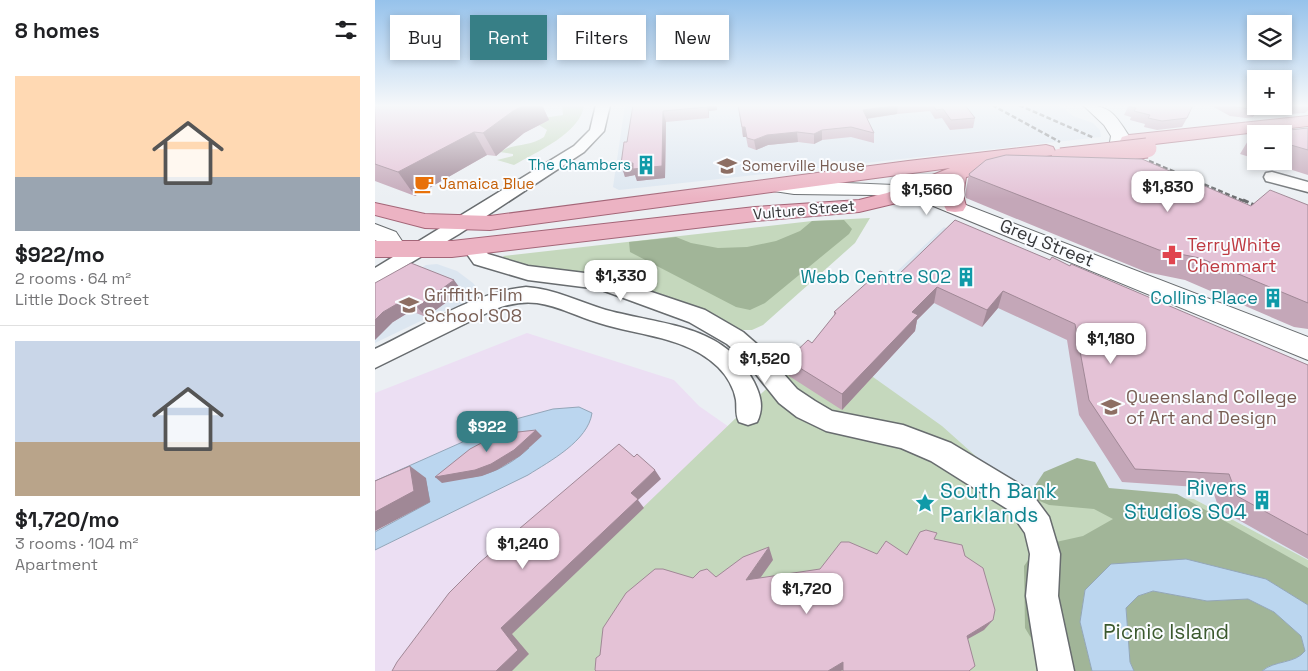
<!DOCTYPE html>
<meta charset="utf-8">
<style>
:root{--surface:#fff;--page:#f6f6f6;--text:#202124;--muted:#757577;--line:#e0e0e0;--accent:#377f86}
body{margin:0;font-family:"Space Grotesk",sans-serif;background:var(--page);color:var(--text);height:100vh;display:flex;flex-direction:column;font-size:19px;white-space:nowrap}
*{box-sizing:border-box;margin:0}
p{font-size:16px;color:var(--muted)}
.icon{flex:none;width:28px;height:28px;fill:none;stroke:currentColor;stroke-width:2;stroke-linecap:round;stroke-linejoin:round}
.map{position:relative;flex:1;overflow:hidden}
.details{display:flex;flex-direction:column;background:var(--surface);width:375px}
.details>*{flex:none}
.banner{position:absolute;left:15px;top:15px;width:475px;height:45px;display:flex;gap:10px}
.fabs{position:absolute;left:872px;top:15px;display:grid;gap:10px}
.fabs a{display:grid;place-items:center;width:45px;height:45px;border-radius:0px;background:var(--surface);box-shadow:0 2px 8px #0003;font-size:25px}
.price{position:absolute;translate:-50% -42px;padding:0 11px;border-radius:10px;background:#fff;color:#222;font-size:16px;line-height:32px;filter:drop-shadow(0 1px 2px #0008)}
.price::after{content:'';position:absolute;left:50%;top:30px;width:15px;height:11px;margin-left:-8px;background:inherit;clip-path:polygon(0 0,100% 0,50% 100%)}
.price.on{background:var(--accent);color:#fff}
ul{padding:0;list-style:none}
li{display:grid;align-content:center;gap:10px;height:265px;padding:0 15px}
li+li{border-top:1px solid var(--line)}
li span{display:grid;place-items:center;height:155px;border-radius:0px;color:#555}
li>.icon{margin-inline-start:auto}
span .icon{width:90px;height:90px;fill:#fffc;stroke-width:1}
li b{font-size:21px}
h2{display:flex;justify-content:space-between;align-items:center;height:60px;padding:0 15px;font-size:21px}
.tag{padding:0 18px;border-radius:0px;background:var(--surface);box-shadow:0 2px 8px #0003;font-size:18px;line-height:45px}
.tag.on{background:var(--accent);color:#fff}
main{display:flex;flex:1;min-height:0}
.map>svg:first-child{display:block}
</style>
<main>
<section class="details">
<h2>8 homes<svg class="icon" aria-label="filters" viewBox="0 0 24 24"><path d="M4 7h16M4 17h16"/><circle cx="9" cy="7" r="2"/><circle cx="15" cy="17" r="2"/></svg></h2>
<ul>
<li><span style="background:linear-gradient(#ffd9b3 65%,#9aa5b1 0)"><svg class="icon" aria-label="home" viewBox="0 0 24 24"><path d="M3 11l9-7 9 7M6 9v11h12V9"/></svg></span><div><b>$922/mo</b><p>2 rooms · 64 m²</p><p>Little Dock Street</p></div></li>
<li><span style="background:linear-gradient(#c9d6e8 65%,#b9a48a 0)"><svg class="icon" aria-label="home" viewBox="0 0 24 24"><path d="M3 11l9-7 9 7M6 9v11h12V9"/></svg></span><div><b>$1,720/mo</b><p>3 rooms · 104 m²</p><p>Apartment</p></div></li>
</ul>
</section>
<div class="map">
<svg width="933" height="671" viewBox="0 0 933 671">
<rect width="100%" height="100%" fill="#ebeff3"/>
<path fill="#ecdff3" d="M152 333 299 380 324 406 354 427 98 671H0V393Z"/>
<path fill="#dce6f0" d="M250 105H684L698 116 718 123 725 130 726 137 244 190 238 187Z
M569 227 771 320 933 388V560L819 499 633 485 445 344Z
M62 264 82 271 98 283 103 289 102 296 87 305 58 315 0 343V296L51 265Z"/>
<path fill="#c5d8bd" d="M187 105H209C207 132 160 153 139 165L122 160 138 156V154L125 152C138 143 155 147 169 137L172 130 164 125 173 120 168 118 188 115Z
M495 218 480 243 388 325 377 330H364C336 316 308 300 277 291 228 278 178 274 130 260L128 256 437 221Z
M441 341 498 377 567 426 633 485 819 499 933 560V671H98Z"/>
<path fill="#a1b598" d="M469 220 477 229 474 234 390 303 375 310 361 307 255 252 254 242 301 237 316 243 343 248 372 247 401 241 425 231 437 221Z
M702 458 720 462 734 488 802 494 933 568V605L891 579 736 564 710 590 705 622 717 671H676L650 628 649 566 663 546 708 536 738 519 719 509 674 505 653 496 669 472Z
M778 591 832 601 873 599 899 612 926 636 930 651C919 664 900 660 887 671H759L755 662 751 608 763 596Z"/>
<path fill="#bbd6ef" stroke="#93a6b8" fill-rule="evenodd" d="M204 407 217 413C213 441 175 461 153 475L0 550V532L55 502 50 478 0 481 137 420 178 409ZM154 448C132 468 108 479 78 478Z
M811 559 891 579 933 605V671H887C900 660 920 664 930 651L926 636 899 612 873 599 832 601 778 591 763 596 751 608 755 662 759 671H717L705 622 710 590 736 564Z"/>
<g fill="none" stroke-linecap="round" stroke-linejoin="round">
<defs>
<path id="street" d="M221 105H235L229 131 209 152 84 234 27 268 7 283 0 285V268L199 146 215 130Z
M897 172 933 182V192L891 181 889 177 891 173Z
M102 248 109 250 113 254 153 266 226 275 330 310 368 332 384 346 422 389 440 401 457 411 528 425 576 443 654 490 674 517 685 554 683 596 699 671H663L651 596 655 554 650 533 634 510 556 461 526 448 451 431 422 417 404 403 368 358 352 344 314 322 224 289 153 280 99 264 92 254 95 250Z
M151 287C180 289 204 302 231 310 286 325 350 324 379 382 386 396 389 408 382 422L373 425 364 422C360 414 362 408 361 400 359 388 352 376 343 367 311 336 264 336 224 323 203 317 184 306 162 303 147 301 133 304 118 310L0 368V349C47 327 99 292 151 287Z"/>
<path id="secondary" d="M708 105C735 105 740 114 754 136L751 146H737L735 142 736 136 729 125Z
M399 180 519 185 565 195 933 337V360L551 203 499 195 419 194 392 190 389 186 392 182Z
M0 224 21 232 33 250 29 255 21 258 13 255 4 242 0 240Z"/>
<path id="primary" d="M933 116V126L754 147 747 145 745 141 747 137 754 135Z
M671 145 678 147 680 151 678 155 645 160 647 163 644 167 591 177 588 195 591 206 588 211 580 212 572 211C566 202 567 194 569 184L526 202 484 212 380 221 77 257H0V241H77L380 207 484 200 512 193 575 168 115 230 50 228 0 215V203L50 214 115 216 533 161Z"/>
</defs>
<use href="#street" stroke="#686c6f" stroke-width="3"/>
<use href="#secondary" stroke="#686c6f" stroke-width="2"/>
<use href="#primary" stroke="#a46678" stroke-width="2"/>
<use href="#street" fill="#fff" fill-rule="evenodd"/>
<use href="#secondary" fill="#fff" fill-rule="evenodd"/>
<use href="#primary" fill="#ecb3c3" fill-rule="evenodd"/>
<path stroke="#6a6c6e" stroke-width="2.5" stroke-dasharray="5 2.5" stroke-linecap="butt" d="M617 105 685 142
M644 105 719 138
M774 161 871 202"/>
<path stroke="#6a6c6e" stroke-width="3" stroke-dasharray="6 3" stroke-linecap="butt" d="M868 200 891 210"/>
<defs>
<path id="primary-bridge" d="M686 158 772 148"/>
</defs>
<use href="#primary-bridge" stroke="#a46678" stroke-width="21" stroke-linecap="butt"/>
<use href="#primary-bridge" stroke="#ecb3c3" stroke-width="19"/>
</g>
<path fill="#c4a7b8" d="M0 105H167L174 120 149 133 121 156 112 155 40 196 0 181Z
M258 105H342V110L334 111V118L291 122 290 178 262 181 260 175 250 177 246 164 252 142Z
M363 105H590L600 118 598 128 575 130 567 118 560 119 555 111 522 114 492 119 499 133V143L476 137 447 140 439 144 423 142 393 145 381 150 373 147 371 137H368Z
M754 105 812 118 807 127 782 130 769 127 770 124 755 120 756 117 749 115Z
M835 105H881V106H909V105H933V110L930 113 901 115 895 111 881 113 878 117 871 118 855 116Z
M933 128V175L889 161H909V134H881V159L865 154 877 134Z
M594 174 876 206 933 205V329L919 327 810 280 771 272 591 198 590 195Z
M675 260 695 266 933 365V559L844 509 837 488 747 482 704 415 692 340 623 308 607 327 559 303 542 320 540 331 467 410 414 376 412 360 437 343 459 316V312L520 278Z
M0 283 87 291 51 317 36 311 18 322Z"/>
<path fill="#a08896" d="M150 105H167L174 120 149 133 121 156 108 133 138 111Z
M332 105H342V110L334 111V118Z
M523 105 522 114 488 119V110Z
M884 106H898L895 111 881 113 884 108Z
M288 111 291 122 290 178 262 181 260 175 250 177 246 164Z
M367 127H370L371 137H368Z
M447 130V140L439 144V134Z
M99 132 112 155 40 196 23 172Z
M422 132 423 142 393 145 381 150 379 140 392 135Z
M79 280 87 291 51 317 42 307Z
M562 287 559 303 542 320 540 331 467 410V394L537 312Z
M628 291 623 308 607 327 612 310Z
M27 301 36 311 18 322 0 340V320L8 312Z
M161 430 167 436 145 456 122 470 107 476 67 483 60 477Z
M35 466 51 478 55 502 0 531V512Z
M280 470 286 479 263 500 269 508 137 634 154 654 137 671H121L126 628 256 493Z
M394 547 398 560 376 591 371 580Z
M618 620 609 630 584 644 592 636Z
M468 662V670L466 671H453Z"/>
<path fill="#e4c2d6" stroke="#a08896" d="M0 105H150L138 111 108 133 99 132 23 172 0 164Z
M258 105H332V107L288 111 287 166 258 169V163L246 164 249 142H252Z
M363 105H525L488 110 499 133 476 127 447 130 439 134 422 132 392 135 379 140 372 138 370 127H367Z
M558 105H590L600 118 576 120 568 109 561 110Z
M754 105H818L812 118 787 121 773 118 775 115 759 111 761 108 753 106Z
M856 105H881V106H884V108L876 109 860 107Z
M909 105H926L909 106Z
M933 128V150L909 143V134H881V135L877 134Z
M631 155 767 159 876 206 895 190 933 205V303L825 258 784 250 595 176 594 174 611 160Z
M580 220 675 260 677 257 695 266 696 264 933 365V535L862 496 854 474 760 469 714 400 700 324 628 291 612 310 562 287 537 312 543 315 467 394 412 360 433 340 437 343 461 313 459 312 505 271 520 278Z
M36 263 79 280 42 307 27 301 8 312 0 320V283Z
M161 430 139 450 116 464 100 470 60 477 95 449 110 441 134 433Z
M244 444 259 457 262 454 280 470 256 493 263 499 126 628 143 650 121 671H17L22 662 74 593 104 563Z
M35 466 39 491 0 512V481Z
M551 530 562 533 559 539 587 545 590 556 608 568 620 610 618 620 592 636 600 666 594 671H468V662L453 671H221L220 670 221 658 225 655 228 628 251 593 280 569H288L318 578 325 571 332 569 341 577 368 557 394 547 371 580 445 569 466 542H474L502 554 511 541 532 555 545 532Z"/>
<linearGradient id="sky" x2="0" y2="1"><stop stop-color="#96c2eb"/><stop offset="0.53" stop-color="#f6f8fa"/><stop offset="1" stop-color="#f6f8fa" stop-opacity="0"/></linearGradient>
<rect width="933" height="199" fill="url(#sky)"/>
<defs>
<symbol id="building-bare" viewBox="-9 -9 18 18"><path d="M-4-6H4V6H1V3H-1V6H-4ZM-2.5-4.3h1.7v1.8h-1.7ZM.8-4.3h1.7v1.8H.8ZM-2.5-1h1.7V.8h-1.7ZM.8-1h1.7V.8H.8Z" fill="#0f9aa8" stroke="#fafcff" stroke-width="2.5" paint-order="stroke"/></symbol>
<symbol id="school-bare" viewBox="-9 -9 18 18"><path d="M0-5L7-2L0 1L-7-2ZM-4 1L0 2.5L4 1V4Q0 6-4 4Z" fill="#8d6e63" stroke="#fafcff" stroke-width="2.5" paint-order="stroke"/></symbol>
<symbol id="cafe-bare" viewBox="-9 -9 18 18"><path d="M-5.5-4.5H6V0H3Q3 3.5 0 3.5H-2.5Q-5.5 3.5-5.5 0ZM3-3.2v2h1.7v-2ZM-6 4.5H4V6H-6Z" fill="#e8710a" stroke="#fafcff" stroke-width="2.5" paint-order="stroke"/></symbol>
<symbol id="pharmacy-bare" viewBox="-9 -9 18 18"><path d="M-2-6h4v4h4v4h-4v4h-4v-4h-4v-4h4Z" fill="#e0444e" stroke="#fafcff" stroke-width="2.5" paint-order="stroke"/></symbol>
<symbol id="university-bare" viewBox="-9 -9 18 18"><path d="M0-5L7-2L0 1L-7-2ZM-4 1L0 2.5L4 1V4Q0 6-4 4Z" fill="#8d6e63" stroke="#fafcff" stroke-width="2.5" paint-order="stroke"/></symbol>
<symbol id="sight-bare" viewBox="-9 -9 18 18"><path d="M0-6L1.8-2.2L6-1.7L2.9 1.2L3.7 5.4L0 3.3L-3.7 5.4L-2.9 1.2L-6-1.7L-1.8-2.2Z" fill="#0f9aa8" stroke="#fafcff" stroke-width="2.5" paint-order="stroke"/></symbol>
</defs>
<g fill-rule="evenodd">
<use href="#building-bare" x="257" y="151" width="28" height="28"/>
<use href="#school-bare" x="338" y="152" width="28" height="28"/>
<use href="#cafe-bare" x="35" y="170" width="28" height="28"/>
<use href="#pharmacy-bare" x="783" y="241" width="28" height="28"/>
<use href="#building-bare" x="577" y="263" width="28" height="28"/>
<use href="#building-bare" x="884" y="284" width="28" height="28"/>
<use href="#university-bare" x="20" y="291" width="28" height="28"/>
<use href="#university-bare" x="722" y="393" width="28" height="28"/>
<use href="#building-bare" x="873" y="486" width="28" height="28"/>
<use href="#sight-bare" x="536" y="489" width="28" height="28"/>
</g>
<g text-anchor="middle" stroke-width="4" stroke-linejoin="round" paint-order="stroke">
<g font-size="15" fill="#0d838f" stroke="#fafcff" text-anchor="end">
<text x="256" y="170">The Chambers</text>
</g>
<g font-size="15" fill="#785e54" stroke="#fafcff" text-anchor="start">
<text x="367" y="171">Somerville House</text>
</g>
<g font-size="15" fill="#c56008" stroke="#fafcff" text-anchor="start">
<text x="64" y="189">Jamaica Blue</text>
</g>
<g font-size="15" fill="#353638" stroke="#fafcff">
<text transform="translate(429 210) rotate(-5)" y="5">Vulture Street</text>
</g>
<g font-size="18" fill="#353638" stroke="#fafcff">
<text transform="translate(672 243) rotate(22)" y="6">Grey Street</text>
</g>
<g font-size="18" fill="#be3a42" stroke="#fafcff" text-anchor="start">
<text x="812" y="251">TerryWhite<tspan x="812" dy="21">Chemmart</tspan></text>
</g>
<g font-size="18" fill="#0d838f" stroke="#fafcff" text-anchor="end">
<text x="576" y="283">Webb Centre S02</text>
<text x="883" y="304">Collins Place</text>
</g>
<g font-size="18" fill="#785e54" stroke="#fafcff" text-anchor="start">
<text x="49" y="301">Griffith Film<tspan x="49" dy="21">School S08</tspan></text>
<text x="751" y="403">Queensland College<tspan x="751" dy="21">of Art and Design</tspan></text>
</g>
<g font-size="21" fill="#0d838f" stroke="#fafcff" text-anchor="end">
<text x="872" y="495">Rivers<tspan x="872" dy="24">Studios S04</tspan></text>
<text x="565" y="498" text-anchor="start">South Bank<tspan x="565" dy="24">Parklands</tspan></text>
</g>
<g font-size="21" fill="#3b592e" stroke="#fafcff">
<text x="791" y="639">Picnic Island</text>
</g>
</g>
</svg>
<div class="fabs">
<a><svg class="icon" aria-label="layers" viewBox="0 0 24 24"><path d="M12 4l9 5-9 5-9-5zM3 14l9 5 9-5"/></svg></a>
<a>+</a>
<a>−</a>
</div>
<b class="price" style="left:793px;top:213px">$1,830</b>
<b class="price" style="left:552px;top:216px">$1,560</b>
<b class="price" style="left:246px;top:302px">$1,330</b>
<b class="price" style="left:736px;top:365px">$1,180</b>
<b class="price" style="left:390px;top:385px">$1,520</b>
<b class="price on" style="left:112px;top:453px">$922</b>
<b class="price" style="left:148px;top:570px">$1,240</b>
<b class="price" style="left:432px;top:615px">$1,720</b>
<div class="banner">
<a class="tag">Buy</a>
<a class="tag on">Rent</a>
<a class="tag">Filters</a>
<a class="tag">New</a>
</div>
</div>
</main>
